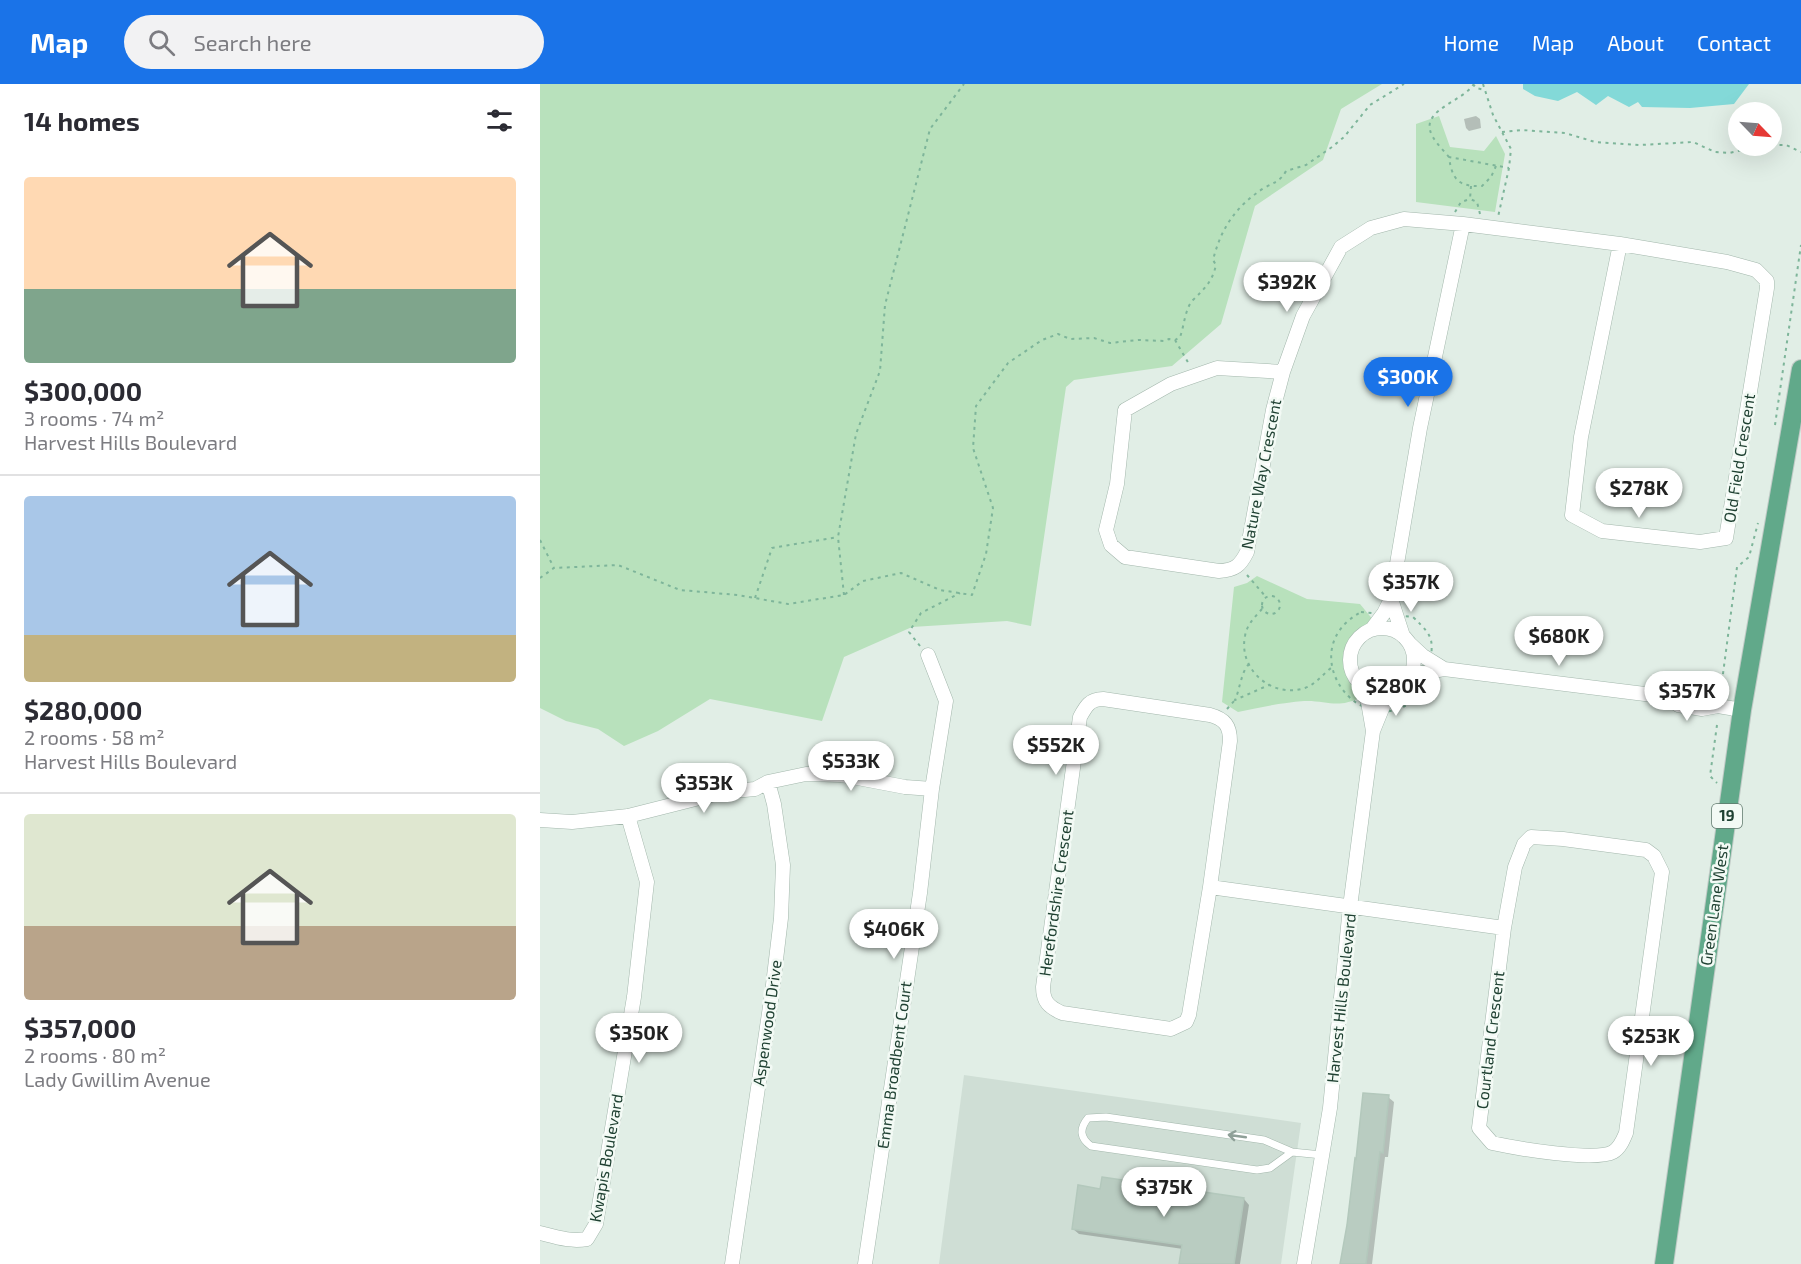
<!DOCTYPE html>
<meta charset="utf-8">
<style>
:root{--surface:#fff;--page:#f2f2f3;--text:#2b2b33;--muted:#7c7c81;--line:#e1e1e2;--accent:#1a73e8}
body{margin:0;font-family:"Exo 2",sans-serif;background:var(--page);color:var(--text);height:100vh;display:flex;flex-direction:column;font-size:22px;white-space:nowrap}
*{box-sizing:border-box;margin:0}
p{font-size:20px;color:var(--muted)}
.icon{flex:none;width:33px;height:33px;fill:none;stroke:currentColor;stroke-width:2;stroke-linecap:round;stroke-linejoin:round}
.map{position:relative;flex:1;overflow:hidden}
.panel{display:flex;flex-direction:column;background:var(--surface);width:540px}
.panel>*{flex:none}
.needle{width:39px;rotate:115deg}
.controls{position:absolute;left:1188px;top:18px;display:grid;gap:12px}
.controls a{display:grid;place-items:center;width:54px;height:54px;border-radius:50%;background:var(--surface);box-shadow:0 6px 24px #0002;font-size:30px}
.price{position:absolute;translate:-50% -51px;padding:0 14px;border-radius:21px;background:#fff;color:#222;font-size:20px;line-height:39px;filter:drop-shadow(0 2px 3px #0008)}
.price::after{content:'';position:absolute;left:50%;top:36px;width:18px;height:14px;margin-left:-9px;background:inherit;clip-path:polygon(0 0,100% 0,50% 100%)}
.price.current{background:var(--accent);color:#fff}
ul{padding:0;list-style:none}
li{display:grid;align-content:center;gap:12px;height:318px;padding:0 24px}
li+li{border-top:2px solid var(--line)}
li span{display:grid;place-items:center;height:186px;border-radius:6px;color:#555}
li>.icon{margin-inline-start:auto}
span .icon{width:108px;height:108px;fill:#fffc;stroke-width:1}
li b{font-size:26px}
h2{display:flex;justify-content:space-between;align-items:center;height:72px;padding:0 24px;font-size:26px}
header{display:flex;align-items:center;gap:36px;box-sizing:border-box;height:84px;padding:0 30px;background:var(--accent);color:#fff}
header strong{font-size:28px}
nav{display:flex;gap:33px;margin-inline-start:auto;font-size:21px}
.search{width:420px;height:54px;background:var(--page);display:flex;align-items:center;gap:15px;box-sizing:border-box;padding:0 21px;border-radius:33px;color:var(--muted);font-size:22px}
main{display:flex;flex:1;min-height:0}
.map>svg:first-child{display:block}
</style>
<header>
<strong>Map</strong>
<div class="search"><svg class="icon" aria-label="search" viewBox="0 0 24 24"><circle cx="10" cy="10" r="6"/><path d="M15 15l6 6"/></svg>Search here</div>
<nav><a>Home</a><a>Map</a><a>About</a><a>Contact</a></nav>
</header>
<main>
<section class="panel">
<h2>14 homes<svg class="icon" aria-label="filters" viewBox="0 0 24 24"><path d="M4 7h16M4 17h16"/><circle cx="9" cy="7" r="2"/><circle cx="15" cy="17" r="2"/></svg></h2>
<ul>
<li><span style="background:linear-gradient(#ffd9b3 60%,#7fa58c 0)"><svg class="icon" aria-label="home" viewBox="0 0 24 24"><path d="M3 11l9-7 9 7M6 9v11h12V9"/></svg></span><div><b>$300,000</b><p>3 rooms · 74 m²</p><p>Harvest Hills Boulevard</p></div></li>
<li><span style="background:linear-gradient(#a9c7e8 75%,#c2b280 0)"><svg class="icon" aria-label="home" viewBox="0 0 24 24"><path d="M3 11l9-7 9 7M6 9v11h12V9"/></svg></span><div><b>$280,000</b><p>2 rooms · 58 m²</p><p>Harvest Hills Boulevard</p></div></li>
<li><span style="background:linear-gradient(#dfe7d0 60%,#b9a48a 0)"><svg class="icon" aria-label="home" viewBox="0 0 24 24"><path d="M3 11l9-7 9 7M6 9v11h12V9"/></svg></span><div><b>$357,000</b><p>2 rooms · 80 m²</p><p>Lady Gwillim Avenue</p></div></li>
</ul>
</section>
<div class="map">
<svg width="1261" height="1180" viewBox="0 0 1261 1180">
<rect width="100%" height="100%" fill="#e1eee6"/>
<path fill="#cfded5" d="M424 991 761 1039 741 1180H399Z"/>
<path fill="#b8e1bc" d="M0 0H842L801 25 783 76 715 122 681 240 632 282 534 296 526 303 491 542 467 537 372 543 304 573 282 637 170 615 118 647 84 662 58 645 26 637 0 624Z
M899 32 910 63 944 67 956 52 965 70 955 128 876 118V40Z
M717 492 767 515 820 520 834 537C798 562 800 578 819 614 798 625 785 616 764 617 741 619 720 623 698 628L682 618 694 503 707 499Z"/>
<path fill="#83d9d8" d="M983 0H1209L1194 20 1150 24 1102 23 1098 18 1089 23 1068 12 1056 21 1037 8 1018 17 995 12 983 5Z"/>
<path fill="#0003" d="M936 32 940 35 941 44 929 47 926 44 924 35Z
M848 1013 854 1018 848 1073H845L832 1180H801Z
M561 1106 704 1115 709 1121 700 1180H641L643 1165 539 1150 533 1145Z"/>
<path fill="#b9ccc1" stroke="#b3c8bc" stroke-width="1.5" d="M823 1009 849 1011 843 1069 840 1068 826 1180H800L807 1141 815 1074 816 1075Z
M562 1093 704 1114 694 1180H639L642 1161 532 1145 538 1101 560 1105Z"/>
<g fill="none" stroke-linecap="round" stroke-linejoin="round">
<defs>
<path id="service" d="M752 1068 730 1084 717 1086 551 1062C540 1054 539 1045 548 1034L566 1033 724 1056 752 1068 782 1071"/>
<path id="minor" d="M743 288 677 284 631 300 585 326 577 400 566 446 571 461 585 473 679 487C695 486 700 482 707 468L733 326 743 288 763 232 801 163 831 144 864 135 923 140 1080 160 1187 178 1216 186 1227 197V204L1186 454 1160 458 1062 447 1032 431 1041 353 1080 160
M851 515 863 552
M810 576a32 32 0 1 1 64 0a32 32 0 1 1-64 0Z
M832 545 844 529 851 515 880 344 923 140
M870 560 883 572 904 585
M865 598 876 590 904 585 1129 613C1148 608 1163 613 1178 622
M1129 613 1138 621 1162 625 1178 622 1202 626
M833 647 846 615 856 605
M0 736 32 738 88 732 183 708 215 705 228 698 266 690 302 691 365 703 392 705
M991 753 1023 755 1106 766 1114 772 1122 788 1086 1049C1083 1056 1080 1064 1073 1068 1055 1078 975 1064 952 1059L939 1044 964 844 975 783 984 760Z
M670 803 649 931 646 938 631 945 522 929C509 923 503 918 503 903L540 633C546 622 550 615 563 615L670 631C685 635 690 642 690 657L670 803 964 844
M0 1149C16 1153 30 1158 47 1155L56 1140 94 913 107 798 88 732
M192 1180 232 909 241 834 243 781 234 720 228 698
M325 1180 380 809 392 705 406 617 388 571
M764 1180 790 1024 810 823 833 647 828 618 819 598"/>
<path id="primary" d="M1124 1180 1202 626 1261 285"/>
</defs>
<use href="#service" stroke="#a3b7ac" stroke-width="8"/>
<use href="#minor" stroke="#a3b7ac" stroke-width="15"/>
<use href="#primary" stroke="#c0cac6" stroke-width="20"/>
<path stroke="#7eb59a" stroke-width="2" stroke-dasharray="3 4.5" stroke-linecap="butt" d="M933 0 936 4 945 6
M943 0 953 31 971 65 969 84 958 133
M962 48 982 46 1025 49 1055 58 1100 61 1153 58 1175 68 1189 69 1220 62
M1232 61H1246L1261 68
M909 73C903 66 892 55 890 46 885 25 924 16 933 1
M956 82 951 93 942 102C919 103 912 96 909 73L969 84
M931 102 930 115 937 118 940 130
M915 128 921 118 930 115
M635 256 649 280
M1235 341 1261 161
M0 456 14 484
M707 491 726 513
M0 494 14 484 78 481 140 506 198 511 248 520 304 511 323 497 361 489 400 506 432 511 446 470 453 424 433 364 436 322 468 279 502 256 518 250 530 255 554 254 570 259 598 256 625 257 629 255 635 256 640 253C644 243 645 224 653 216 665 204 672 198 676 181L673 176C681 144 696 122 724 104 733 99 741 97 746 87L766 81 792 63 804 53 830 21 864 0
M304 511 298 453 316 350 340 287 345 221 390 45 424 0
M722 521a9 9 0 1 1 18 0a9 9 0 1 1-18 0Z
M215 514 232 464 298 453
M722 525C715 533 707 540 705 552 698 586 733 615 765 604 776 600 782 591 791 584
M821 528 873 533C897 556 891 555 891 585 890 600 886 607 874 616 819 660 751 566 821 528Z
M380 562 369 548 381 529 420 509
M709 580C701 588 700 605 695 616L729 601
M1181 605 1197 483 1209 473 1218 439
M687 625 695 616
M1177 641 1170 692 1177 699"/>
<use href="#service" stroke="#fff" stroke-width="7"/>
<use href="#minor" stroke="#fff" stroke-width="14"/>
<use href="#primary" stroke="#61a98a" stroke-width="18"/>
</g>
<defs><path id="oneway-shaft" d="M-6 0H5M1.5-3L5.5 0L1.5 3" fill="none" stroke-width="1.6" stroke-linecap="round" stroke-linejoin="round" transform="scale(1.5)"/></defs>
<use stroke="#8fa098" href="#oneway-shaft" transform="translate(697 1052) rotate(-172)"/>
<g text-anchor="middle" stroke-width="5" stroke-linejoin="round" paint-order="stroke">
<rect fill="#f3faf5" stroke="#5f786c" stroke-width="1.5" x="1172" y="720" width="30" height="24" rx="4.5"/>
<g font-size="15" font-weight="bold" fill="#1f4132">
<text x="1187" y="737">19</text>
</g>
<g font-size="16" fill="#1f4132" stroke="#f3faf5">
<text transform="translate(1199 374) rotate(-81)" y="6">Old Field Crescent</text>
<text transform="translate(721 390) rotate(-79)" y="6">Nature Way Crescent</text>
<text transform="translate(516 809) rotate(-82)" y="6">Herefordshire Crescent</text>
<text transform="translate(1174 821) rotate(-82)" y="6">Green Lane West</text>
<text transform="translate(801 914) rotate(-84)" y="6">Harvest Hills Boulevard</text>
<text transform="translate(227 939) rotate(-82)" y="6">Aspenwood Drive</text>
<text transform="translate(950 956) rotate(-83)" y="6">Courtland Crescent</text>
<text transform="translate(354 981) rotate(-82)" y="6">Emma Broadbent Court</text>
<text transform="translate(66 1074) rotate(-80)" y="6">Kwapis Boulevard</text>
</g>
</g>
</svg>
<div class="controls">
<a><svg class="needle" viewBox="-14 -14 28 28"><path d="M0-13l5 13h-10z" fill="#e53935"/><path d="M0 13l5-13h-10z" fill="#7c7c81"/></svg></a>
</div>
<b class="price" style="left:747px;top:229px">$392K</b>
<b class="price current" style="left:868px;top:324px">$300K</b>
<b class="price" style="left:1099px;top:435px">$278K</b>
<b class="price" style="left:871px;top:529px">$357K</b>
<b class="price" style="left:1019px;top:583px">$680K</b>
<b class="price" style="left:856px;top:633px">$280K</b>
<b class="price" style="left:1147px;top:638px">$357K</b>
<b class="price" style="left:516px;top:692px">$552K</b>
<b class="price" style="left:311px;top:708px">$533K</b>
<b class="price" style="left:164px;top:730px">$353K</b>
<b class="price" style="left:354px;top:876px">$406K</b>
<b class="price" style="left:99px;top:980px">$350K</b>
<b class="price" style="left:1111px;top:983px">$253K</b>
<b class="price" style="left:624px;top:1134px">$375K</b>
</div>
</main>
